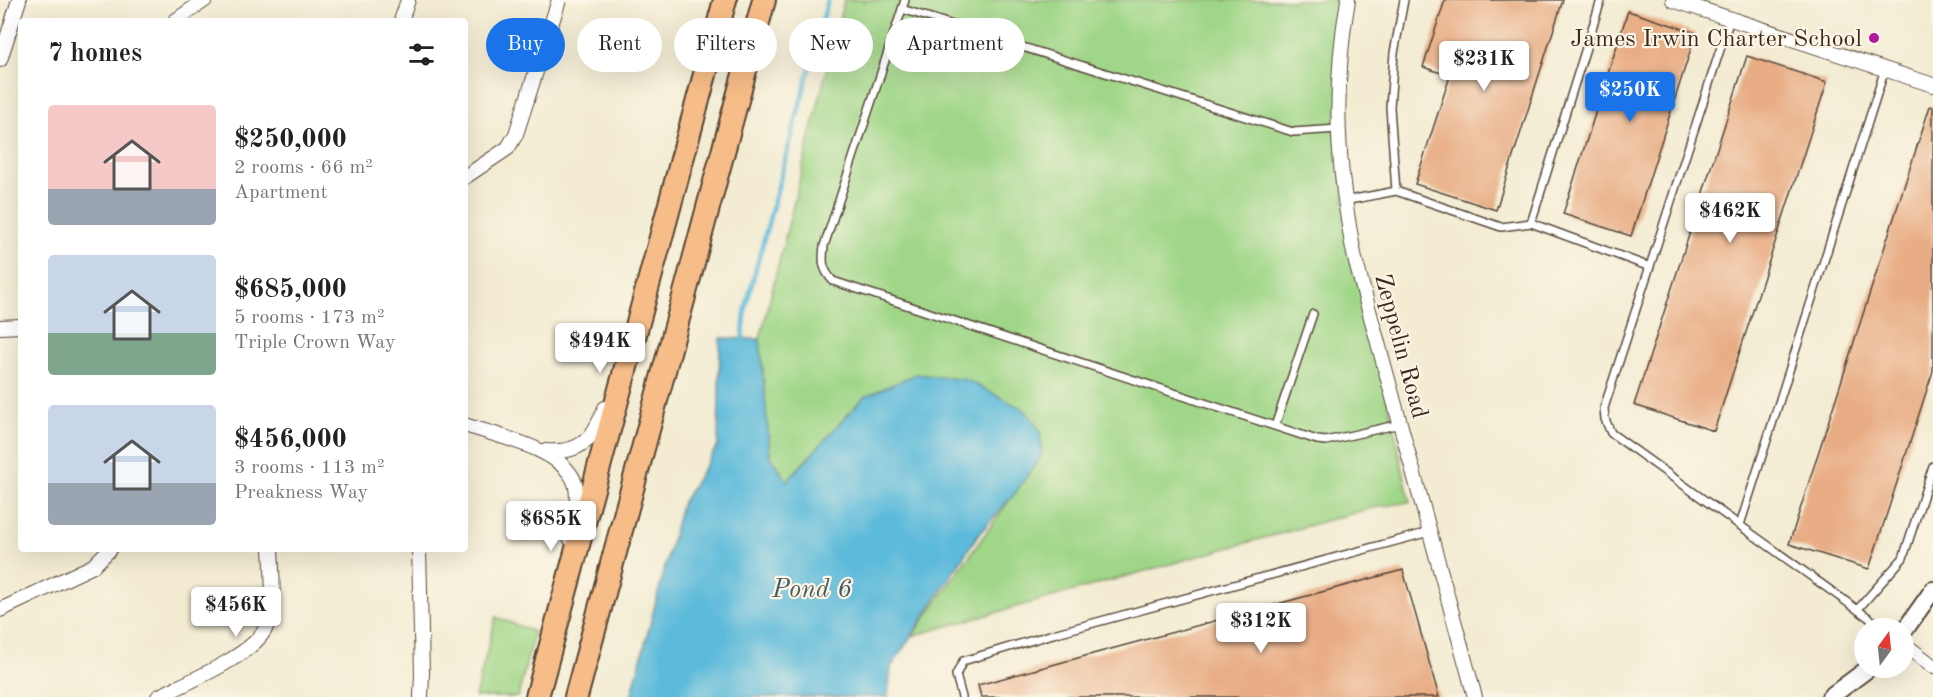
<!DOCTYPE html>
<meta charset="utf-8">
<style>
:root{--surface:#fff;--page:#f2f2f2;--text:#222;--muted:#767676;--accent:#1a73e8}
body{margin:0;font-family:"Old Standard TT",serif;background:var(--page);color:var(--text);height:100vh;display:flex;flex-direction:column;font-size:22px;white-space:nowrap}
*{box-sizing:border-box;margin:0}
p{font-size:20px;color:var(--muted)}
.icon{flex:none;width:33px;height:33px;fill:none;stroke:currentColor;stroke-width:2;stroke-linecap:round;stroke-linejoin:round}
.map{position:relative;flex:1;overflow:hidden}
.details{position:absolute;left:18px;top:18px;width:450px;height:534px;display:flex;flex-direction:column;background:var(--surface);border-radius:6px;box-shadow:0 6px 24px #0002}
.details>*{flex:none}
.hud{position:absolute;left:486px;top:18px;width:570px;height:54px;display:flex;gap:12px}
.needle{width:39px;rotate:15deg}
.controls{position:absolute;left:1854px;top:618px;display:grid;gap:12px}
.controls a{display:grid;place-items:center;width:60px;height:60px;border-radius:50%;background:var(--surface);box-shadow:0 6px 24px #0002;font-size:30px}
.price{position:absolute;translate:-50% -51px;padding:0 14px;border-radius:6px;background:#fff;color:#222;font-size:20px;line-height:39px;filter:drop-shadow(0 2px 3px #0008)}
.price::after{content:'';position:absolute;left:50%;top:36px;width:18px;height:14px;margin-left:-9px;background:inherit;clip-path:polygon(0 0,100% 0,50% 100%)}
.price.current{background:var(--accent);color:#fff}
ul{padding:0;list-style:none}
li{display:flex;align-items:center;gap:18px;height:150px;padding:0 30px}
li span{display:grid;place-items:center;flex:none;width:168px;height:120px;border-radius:6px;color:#555}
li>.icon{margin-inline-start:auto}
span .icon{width:72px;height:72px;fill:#fffc;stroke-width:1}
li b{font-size:26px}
h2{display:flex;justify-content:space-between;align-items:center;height:72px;padding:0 30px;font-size:26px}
.tag{padding:0 21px;border-radius:27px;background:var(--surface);box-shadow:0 6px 24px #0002;font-size:21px;line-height:54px}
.tag.current{background:var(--accent);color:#fff}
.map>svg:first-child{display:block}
</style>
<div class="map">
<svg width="1933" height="697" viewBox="0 0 1933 697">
<rect width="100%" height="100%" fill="#fcf5e5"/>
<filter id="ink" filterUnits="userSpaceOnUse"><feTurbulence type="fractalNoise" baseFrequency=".0167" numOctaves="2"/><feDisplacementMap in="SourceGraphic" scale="12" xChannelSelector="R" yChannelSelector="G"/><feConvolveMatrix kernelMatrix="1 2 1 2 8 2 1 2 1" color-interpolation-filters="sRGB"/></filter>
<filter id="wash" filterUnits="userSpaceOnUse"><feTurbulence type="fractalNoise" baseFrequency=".008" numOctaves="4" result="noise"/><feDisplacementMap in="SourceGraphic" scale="24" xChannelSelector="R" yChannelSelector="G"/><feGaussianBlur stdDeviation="1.35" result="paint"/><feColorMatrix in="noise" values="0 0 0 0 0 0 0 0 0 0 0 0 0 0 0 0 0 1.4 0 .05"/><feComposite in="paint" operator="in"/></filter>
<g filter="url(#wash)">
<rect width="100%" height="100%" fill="#f3ecd3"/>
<path fill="#9fd687" stroke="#6d8052" stroke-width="1.5" d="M844 0H1349L1344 24V201L1410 502 1372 508 912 636 1042 455 864 397 787 481 770 456 760 339Z
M496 617 534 632 518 697H475Z"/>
<path fill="#5cbada" stroke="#4c727c" stroke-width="1.5" d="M720 338 760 339 770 456 787 481 864 397 916 374 967 380 1025 410 1040 430 1042 455 1016 492 977 536 891 667 888 697H631L681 505 718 445Z"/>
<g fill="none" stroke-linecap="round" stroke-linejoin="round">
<path stroke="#5cbada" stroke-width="4.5" d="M742 343 746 306 828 0"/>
</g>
<g id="blocks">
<path fill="#e8ad85" d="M1445 0H1563L1496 210 1415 184 1450 76 1423 67Z
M1628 11 1696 33 1631 236 1563 214Z
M1747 56 1827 82 1714 431 1634 405Z
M1930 106 1933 107V371L1869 569 1789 544Z
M1403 570 1439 697H981L978 685Z"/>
</g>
</g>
<g filter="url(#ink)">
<use href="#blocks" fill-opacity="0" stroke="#574739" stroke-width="1.5"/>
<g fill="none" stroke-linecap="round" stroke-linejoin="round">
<defs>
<path id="service" d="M905 0 824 246C822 262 822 269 833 281L1317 440 1326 441 1400 424
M1404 0 1394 53 1390 107 1396 191 1501 227 1531 223
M1601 0 1531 223 1650 267
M902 9 1293 132 1338 129
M1730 19 1604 408 1605 419 1611 433 1883 628
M1344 201 1396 191
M1275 426 1313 314
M1740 525 1885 69
M1858 609 1903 558 1933 466
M962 697 956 675 963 661 1053 634 1429 532"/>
<path id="minor" d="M1348 0C1332 92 1337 168 1355 259L1475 697
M1673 0 1933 85
M175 21 205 0
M401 21 408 0
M0 60 19 0
M465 177 508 148 516 134 559 0
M0 327 21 326
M465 425C496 436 568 449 576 487 579 503 573 522 570 538
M545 451C580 454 593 440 605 408
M419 549 422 674 421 697
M0 610 93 566 110 549
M1904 644 1933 666
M158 697C185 683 255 655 266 627 276 603 272 574 271 549"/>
<path id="tertiary" d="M1904 631 1933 590
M1830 697 1869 668"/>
<path id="trunk" d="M537 697 725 0
M576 697 764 0"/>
</defs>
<use href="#service" stroke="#574739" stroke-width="10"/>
<use href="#minor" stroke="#574739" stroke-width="16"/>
<use href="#tertiary" stroke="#574739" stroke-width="20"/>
<use href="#trunk" stroke="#574739" stroke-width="26"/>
<use href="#service" stroke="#fff" stroke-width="7"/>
<use href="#minor" stroke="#fff" stroke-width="14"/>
<use href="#tertiary" stroke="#fff" stroke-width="16"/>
<use href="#trunk" stroke="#f7bd88" stroke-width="22"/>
</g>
</g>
<circle fill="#b5179e" stroke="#fcf5e5" stroke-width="2" cx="1874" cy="38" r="6"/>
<g text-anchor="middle" stroke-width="4.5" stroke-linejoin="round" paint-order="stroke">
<g font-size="24" fill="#3b2a1e" stroke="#fcf5e5" text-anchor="end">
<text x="1862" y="46">James Irwin Charter School</text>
</g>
<g font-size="24" fill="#3b2a1e" stroke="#fcf5e5">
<text transform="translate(1402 346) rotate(75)" y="8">Zeppelin Road</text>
</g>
<g font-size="26" font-style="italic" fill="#475c60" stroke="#fcf5e5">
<text x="812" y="597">Pond 6</text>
</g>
</g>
</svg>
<div class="controls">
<a><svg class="needle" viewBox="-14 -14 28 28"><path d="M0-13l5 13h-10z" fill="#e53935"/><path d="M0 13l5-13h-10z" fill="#767676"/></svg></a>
</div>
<b class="price" style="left:1484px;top:92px">$231K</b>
<b class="price current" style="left:1630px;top:123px">$250K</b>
<b class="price" style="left:1730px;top:244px">$462K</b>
<b class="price" style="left:600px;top:374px">$494K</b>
<b class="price" style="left:551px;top:552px">$685K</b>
<b class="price" style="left:236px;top:638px">$456K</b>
<b class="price" style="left:1261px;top:654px">$312K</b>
<div class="hud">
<a class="tag current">Buy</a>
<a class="tag">Rent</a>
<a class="tag">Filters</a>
<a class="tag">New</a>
<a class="tag">Apartment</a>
</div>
<section class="details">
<h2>7 homes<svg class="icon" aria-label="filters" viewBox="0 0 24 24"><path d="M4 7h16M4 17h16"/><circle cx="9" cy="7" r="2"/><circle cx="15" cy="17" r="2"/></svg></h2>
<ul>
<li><span style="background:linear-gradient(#f6c9c9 70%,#9aa5b1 0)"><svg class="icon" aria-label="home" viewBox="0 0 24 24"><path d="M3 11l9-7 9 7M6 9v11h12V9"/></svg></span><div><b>$250,000</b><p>2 rooms · 66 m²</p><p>Apartment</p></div></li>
<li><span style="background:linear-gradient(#c9d6e8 65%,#7fa58c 0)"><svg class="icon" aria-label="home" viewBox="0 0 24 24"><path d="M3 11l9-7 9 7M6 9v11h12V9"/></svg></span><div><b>$685,000</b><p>5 rooms · 173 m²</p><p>Triple Crown Way</p></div></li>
<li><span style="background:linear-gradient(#c9d6e8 65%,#9aa5b1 0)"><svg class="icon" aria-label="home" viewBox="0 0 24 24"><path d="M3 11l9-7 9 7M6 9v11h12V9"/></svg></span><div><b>$456,000</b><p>3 rooms · 113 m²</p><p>Preakness Way</p></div></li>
</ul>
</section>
</div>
